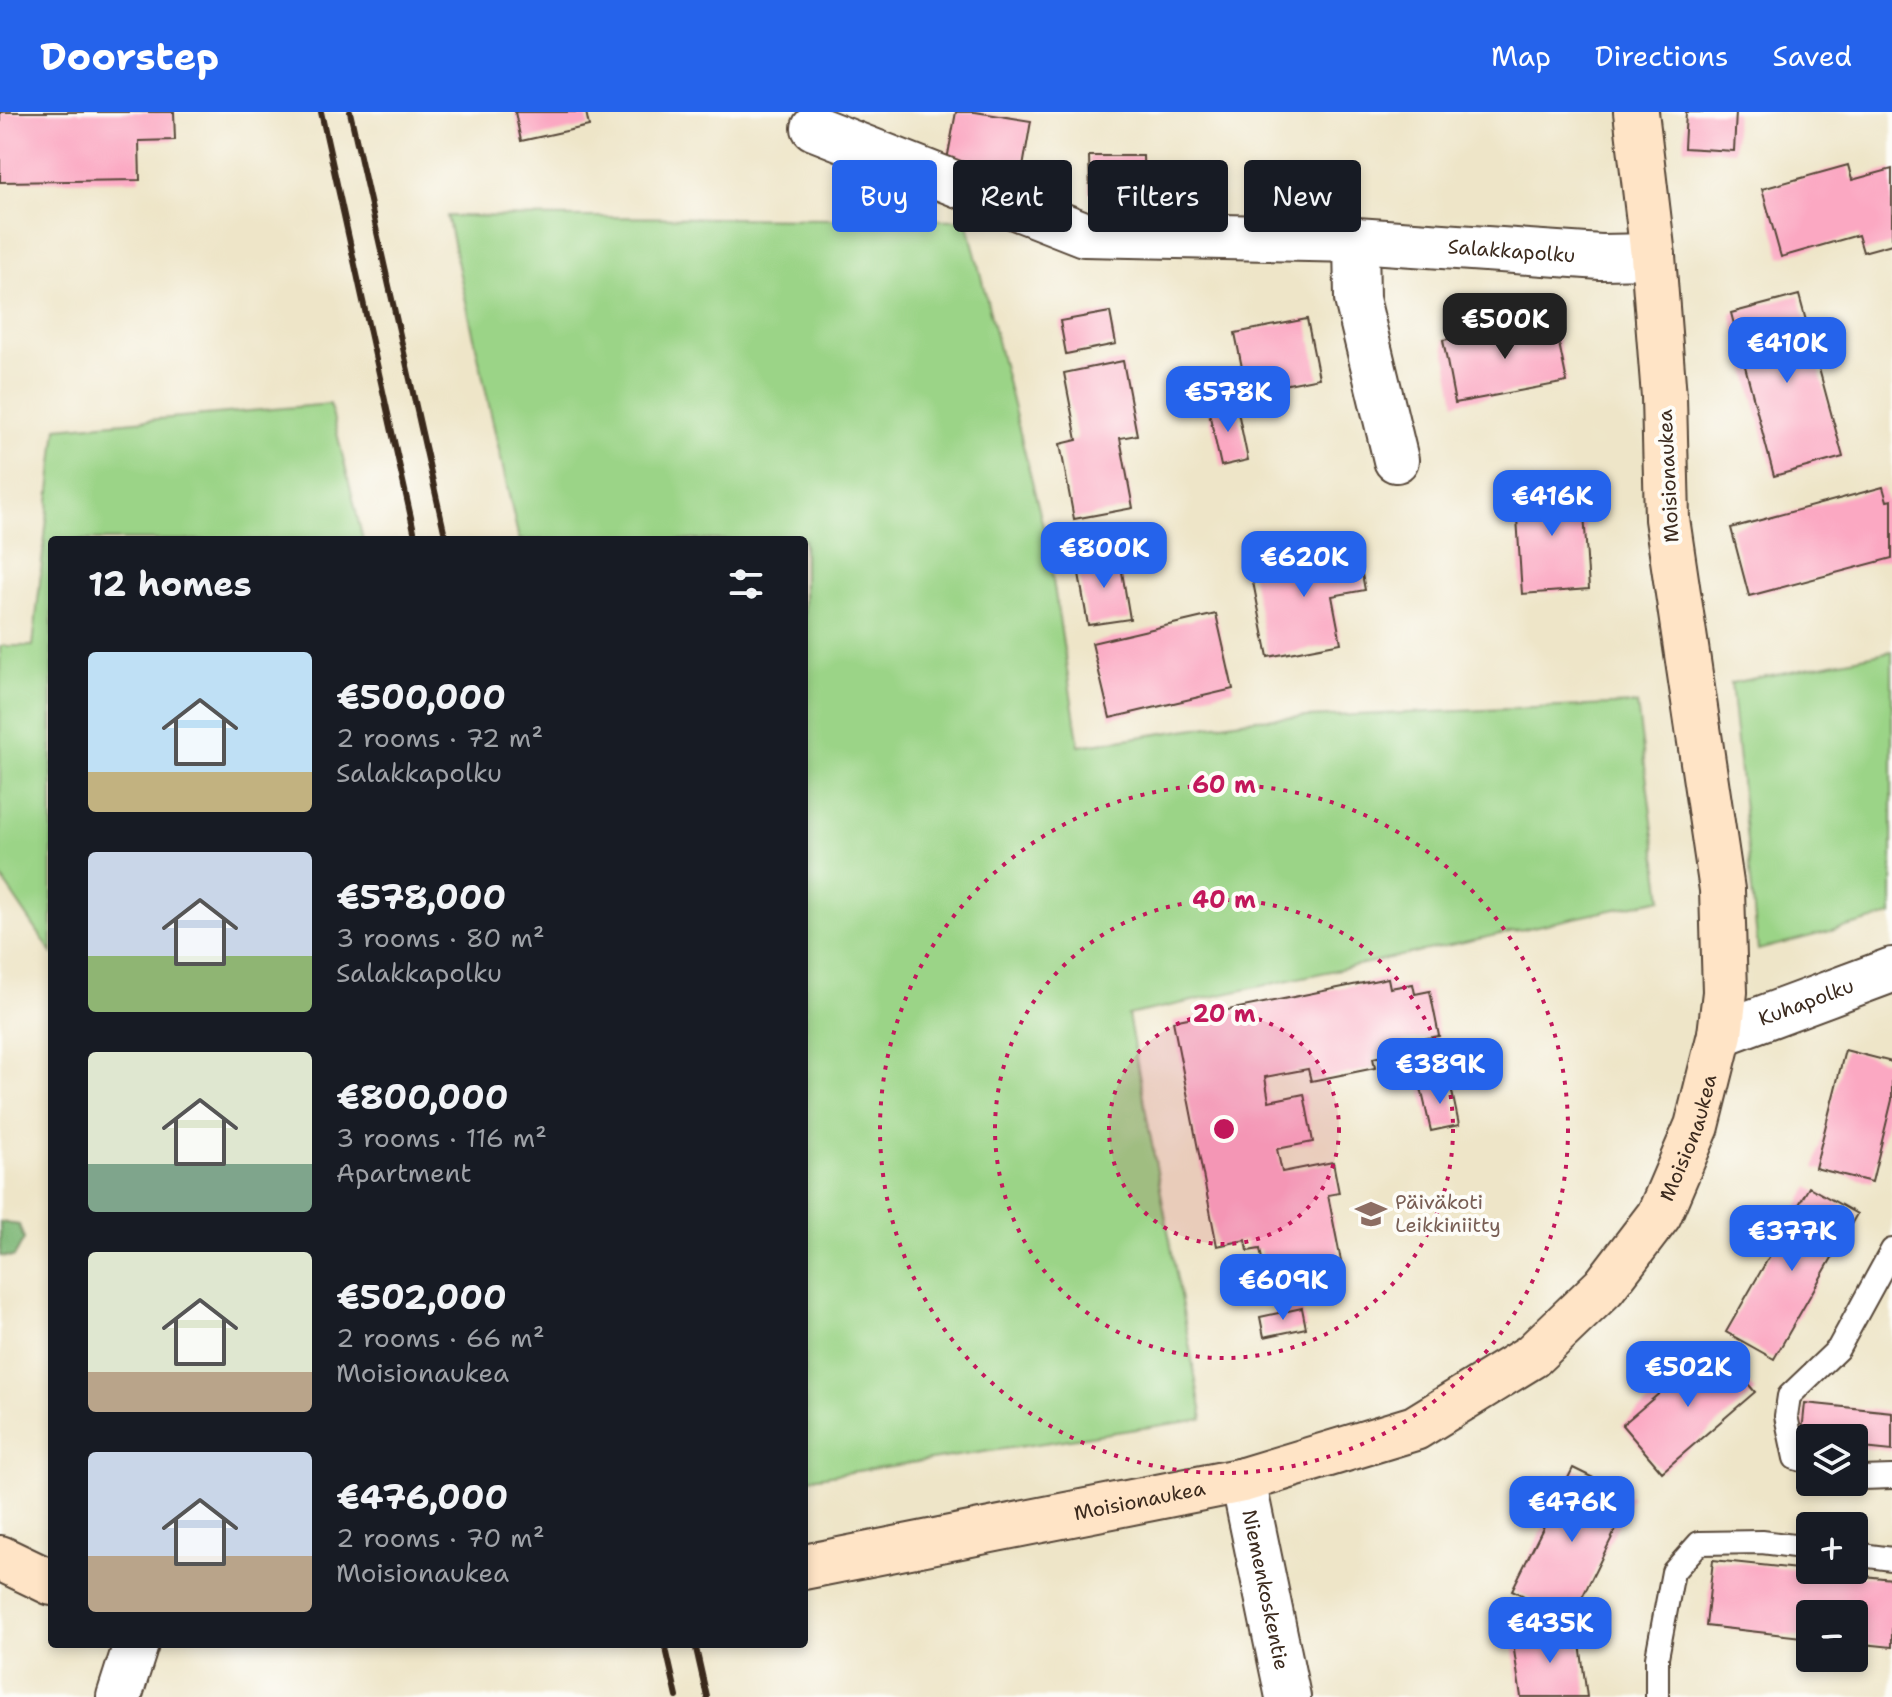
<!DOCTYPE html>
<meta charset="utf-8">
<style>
:root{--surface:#171b24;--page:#20242c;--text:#f1f3f6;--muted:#9ea1a6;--accent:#2563eb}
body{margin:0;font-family:"Shantell Sans",sans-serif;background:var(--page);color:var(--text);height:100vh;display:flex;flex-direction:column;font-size:30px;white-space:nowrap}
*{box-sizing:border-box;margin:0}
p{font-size:26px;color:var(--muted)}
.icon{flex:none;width:44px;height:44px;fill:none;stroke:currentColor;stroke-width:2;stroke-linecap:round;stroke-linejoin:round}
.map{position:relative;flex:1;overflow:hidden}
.side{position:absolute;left:48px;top:424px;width:760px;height:1112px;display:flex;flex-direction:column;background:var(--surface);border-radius:8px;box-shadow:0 4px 12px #0003}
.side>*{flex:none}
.hud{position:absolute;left:832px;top:48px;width:760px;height:72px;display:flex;gap:16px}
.buttons{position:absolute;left:1796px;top:1312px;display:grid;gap:16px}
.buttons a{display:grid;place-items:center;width:72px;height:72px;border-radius:8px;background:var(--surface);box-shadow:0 4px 12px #0003;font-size:40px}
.price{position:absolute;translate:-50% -68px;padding:0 18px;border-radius:16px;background:var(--accent);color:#fff;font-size:26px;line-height:52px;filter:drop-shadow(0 2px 4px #0008)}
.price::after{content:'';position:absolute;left:50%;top:48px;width:24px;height:18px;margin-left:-12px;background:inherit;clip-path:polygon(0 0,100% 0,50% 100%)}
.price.on{background:#222;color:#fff}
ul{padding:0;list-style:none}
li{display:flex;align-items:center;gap:24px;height:200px;padding:0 40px}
li span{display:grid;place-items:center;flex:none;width:224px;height:160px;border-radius:8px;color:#555}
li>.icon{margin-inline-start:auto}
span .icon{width:96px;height:96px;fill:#fffc;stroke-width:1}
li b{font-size:34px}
h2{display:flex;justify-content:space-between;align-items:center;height:96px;padding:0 40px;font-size:34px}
.chip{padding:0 28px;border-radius:8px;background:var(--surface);box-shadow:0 4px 12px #0003;font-size:28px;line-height:72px}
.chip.on{background:var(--accent);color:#fff}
header{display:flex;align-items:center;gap:48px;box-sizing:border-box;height:112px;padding:0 40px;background:var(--accent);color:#fff}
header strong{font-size:38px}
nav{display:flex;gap:44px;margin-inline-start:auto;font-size:28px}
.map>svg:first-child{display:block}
</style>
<header>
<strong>Doorstep</strong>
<nav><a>Map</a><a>Directions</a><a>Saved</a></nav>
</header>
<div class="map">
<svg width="1892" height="1585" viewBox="0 0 1892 1585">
<rect width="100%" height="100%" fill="#fdfcf7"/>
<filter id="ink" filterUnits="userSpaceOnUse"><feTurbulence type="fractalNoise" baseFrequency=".0125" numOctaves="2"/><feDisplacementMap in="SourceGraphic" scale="16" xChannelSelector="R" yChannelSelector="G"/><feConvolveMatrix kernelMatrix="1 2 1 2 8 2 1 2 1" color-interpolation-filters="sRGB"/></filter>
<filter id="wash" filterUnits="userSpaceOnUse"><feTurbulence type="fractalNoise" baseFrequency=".006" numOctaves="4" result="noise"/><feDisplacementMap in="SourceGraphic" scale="32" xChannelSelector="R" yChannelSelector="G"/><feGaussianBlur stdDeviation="1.8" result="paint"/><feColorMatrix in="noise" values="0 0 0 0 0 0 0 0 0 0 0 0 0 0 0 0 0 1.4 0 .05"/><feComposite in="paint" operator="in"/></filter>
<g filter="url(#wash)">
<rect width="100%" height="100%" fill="#eee5c8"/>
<path fill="#9bd487" stroke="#6b7f52" stroke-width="2" d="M447 104 967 108 1047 430 1079 634 1255 607 1637 592 1662 787 1128 903 1203 1307 804 1367V428H519Z
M330 292 363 428H52V841L0 764V534H33L57 316Z
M1892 539V803L1758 838 1731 571Z"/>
<path fill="#7cb674" stroke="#5c7049" stroke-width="2" d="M0 1110 19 1113 24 1127 14 1145 0 1144Z"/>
<g id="blocks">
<path fill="#fba8c2" d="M0 0H174L175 28 139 29 140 68 0 70Z
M515 0H586L589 14 521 29Z
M956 0H975L1031 9 1022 61 947 48Z
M1686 0H1736L1734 39 1684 36Z
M1089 44H1143L1144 82 1090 83Z
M1848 53 1852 68 1892 57V132L1863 140 1858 123 1781 145 1762 77Z
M1799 183 1843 345 1774 364 1731 201Z
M1110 200 1116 232 1066 242 1060 209Z
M1307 207 1319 266 1247 280 1235 221Z
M1554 207 1567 270 1455 291 1443 228Z
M1123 249 1137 323 1120 326 1133 396 1074 407 1060 332 1077 328 1064 261Z
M1236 290 1248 348 1221 354 1208 296Z
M1582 370 1589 477 1522 482 1515 375Z
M1883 375 1887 389 1892 388V446L1749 484 1731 416Z
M1357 435 1365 478 1332 484 1341 531 1268 545 1250 455Z
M1119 442 1130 507 1088 513 1077 450Z
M1216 502 1233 577 1110 606 1092 531Z
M1388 866 1390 876 1413 872 1415 882 1430 879 1439 924 1403 930 1405 939 1373 946 1375 956 1311 969 1308 957 1265 965 1269 989 1304 982 1313 1030 1277 1037 1282 1060 1333 1050 1339 1081 1328 1083 1341 1149 1265 1163 1260 1137 1248 1139 1246 1128 1217 1134 1173 909Z
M1845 938 1892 950V988L1872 1070 1815 1056Z
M1450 970 1459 1013 1431 1019 1421 976Z
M1809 1075 1857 1102 1774 1247 1726 1220Z
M1302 1196 1306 1216 1264 1225 1260 1205Z
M1715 1234 1755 1280 1662 1360 1622 1313Z
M1805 1291 1892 1300V1339L1854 1335V1326H1810V1331L1801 1330Z
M1573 1356 1632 1385 1571 1508 1512 1478Z
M1713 1448 1892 1467V1535L1854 1531V1502H1810V1526L1706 1514Z
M1578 1516 1587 1585H1521L1512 1525Z"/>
</g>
</g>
<g filter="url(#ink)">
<use href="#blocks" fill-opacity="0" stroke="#564638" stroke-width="2"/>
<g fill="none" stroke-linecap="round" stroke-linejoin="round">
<defs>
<path id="lane" d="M1810 1350 1795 1346 1786 1304 1789 1284 1838 1237 1892 1138
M1854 1364 1862 1366 1892 1365
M1854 1442 1892 1447
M1657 1585V1545L1673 1460 1699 1431 1762 1430 1810 1436"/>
<g id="street">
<path id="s1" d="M814 16 1084 122 1356 128 1601 145 1653 144"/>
<path d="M1356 128 1357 187 1396 348"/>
<path id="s2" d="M1720 922 1892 858"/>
<path id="s3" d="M1243 1368 1288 1585"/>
<path d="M119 1585 136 1532"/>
</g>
<g id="secondary">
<path d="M0 1446 52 1471"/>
<path id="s4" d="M804 1455 1243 1368 1415 1316 1532 1244 1604 1175 1659 1103 1697 1014 1720 922 1725 880 1722 778 1667 407 1664 285 1653 144 1636 0"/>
</g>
</defs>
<use href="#lane" stroke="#564638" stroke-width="26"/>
<use href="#street" stroke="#564638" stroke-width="48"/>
<use href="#secondary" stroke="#564638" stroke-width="48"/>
<use href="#lane" stroke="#fff" stroke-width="22"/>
<use href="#street" stroke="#fff" stroke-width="44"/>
<use href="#secondary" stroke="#ffe4c6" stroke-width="44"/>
<path stroke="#3b2a1e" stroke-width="6" d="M321 0 416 428
M350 0 446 428
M665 1532 677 1585
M695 1532 707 1585"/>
</g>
</g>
<circle cx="1224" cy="1017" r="115" fill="#c2185b" fill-opacity=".12"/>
<g fill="none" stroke="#c2185b" stroke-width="4" stroke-dasharray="4 8">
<circle cx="1224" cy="1017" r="115"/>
<circle cx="1224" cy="1017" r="229"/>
<circle cx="1224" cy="1017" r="344"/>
</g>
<defs>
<symbol id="school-bare" viewBox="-9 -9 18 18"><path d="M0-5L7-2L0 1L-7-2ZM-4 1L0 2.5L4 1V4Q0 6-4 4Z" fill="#8d6e63" stroke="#fdfcf7" stroke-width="2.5" paint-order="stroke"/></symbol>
</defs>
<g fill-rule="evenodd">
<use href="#school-bare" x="1349" y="1080" width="44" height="44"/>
</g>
<g text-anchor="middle" stroke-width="8" stroke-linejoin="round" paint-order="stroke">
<g font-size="20" fill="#3b2a1e" stroke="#fdfcf7">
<text dy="7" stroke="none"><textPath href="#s1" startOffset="718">Salakkapolku</textPath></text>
<text transform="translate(1668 364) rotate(-93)" y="7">Moisionaukea</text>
<text dy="7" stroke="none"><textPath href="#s2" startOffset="92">Kuhapolku</textPath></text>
<text dy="7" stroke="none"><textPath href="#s4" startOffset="1038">Moisionaukea</textPath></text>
<text dy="7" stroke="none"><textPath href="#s4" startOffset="342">Moisionaukea</textPath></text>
<text dy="7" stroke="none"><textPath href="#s3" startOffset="112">Niemenkoskentie</textPath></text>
</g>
<g font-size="20" fill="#785e54" stroke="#fdfcf7" text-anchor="start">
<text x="1395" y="1097">Päiväkoti<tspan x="1395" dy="23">Leikkiniitty</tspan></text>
</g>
</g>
<circle cx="1224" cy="1017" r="12" fill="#c2185b" stroke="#fdfcf7" stroke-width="4"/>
<g font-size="24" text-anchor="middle" font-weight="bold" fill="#c2185b" stroke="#fdfcf7" stroke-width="8" stroke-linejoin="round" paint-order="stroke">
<text x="1224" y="681">60 m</text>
<text x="1224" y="796">40 m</text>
<text x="1224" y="910">20 m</text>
</g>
</svg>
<div class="buttons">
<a><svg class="icon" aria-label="layers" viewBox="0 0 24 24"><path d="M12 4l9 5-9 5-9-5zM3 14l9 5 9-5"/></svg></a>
<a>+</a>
<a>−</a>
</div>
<b class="price on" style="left:1505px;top:249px">€500K</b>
<b class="price" style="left:1787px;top:273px">€410K</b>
<b class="price" style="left:1228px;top:322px">€578K</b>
<b class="price" style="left:1552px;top:426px">€416K</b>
<b class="price" style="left:1104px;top:478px">€800K</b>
<b class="price" style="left:1304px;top:487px">€620K</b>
<b class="price" style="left:1440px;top:994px">€389K</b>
<b class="price" style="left:1792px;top:1161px">€377K</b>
<b class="price" style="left:1283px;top:1210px">€609K</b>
<b class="price" style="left:1688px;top:1297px">€502K</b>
<b class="price" style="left:1572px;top:1432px">€476K</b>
<b class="price" style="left:1550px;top:1553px">€435K</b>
<div class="hud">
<a class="chip on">Buy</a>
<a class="chip">Rent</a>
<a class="chip">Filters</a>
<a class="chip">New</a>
</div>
<section class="side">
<h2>12 homes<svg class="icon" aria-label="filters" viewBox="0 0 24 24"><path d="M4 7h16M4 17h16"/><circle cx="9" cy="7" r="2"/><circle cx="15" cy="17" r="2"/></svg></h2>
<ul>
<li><span style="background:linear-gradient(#bfe0f5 75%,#c2b280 0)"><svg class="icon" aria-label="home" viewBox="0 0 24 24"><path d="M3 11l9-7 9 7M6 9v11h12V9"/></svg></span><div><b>€500,000</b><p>2 rooms · 72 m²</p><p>Salakkapolku</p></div></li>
<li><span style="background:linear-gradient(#c9d6e8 65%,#8fb573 0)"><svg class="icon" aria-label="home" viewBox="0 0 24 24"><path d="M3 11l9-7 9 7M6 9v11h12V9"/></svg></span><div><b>€578,000</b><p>3 rooms · 80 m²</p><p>Salakkapolku</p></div></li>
<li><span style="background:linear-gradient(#dfe7d0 70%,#7fa58c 0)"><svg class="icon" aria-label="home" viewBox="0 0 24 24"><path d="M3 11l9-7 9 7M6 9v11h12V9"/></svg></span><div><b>€800,000</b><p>3 rooms · 116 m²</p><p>Apartment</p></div></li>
<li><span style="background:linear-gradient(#dfe7d0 75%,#b9a48a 0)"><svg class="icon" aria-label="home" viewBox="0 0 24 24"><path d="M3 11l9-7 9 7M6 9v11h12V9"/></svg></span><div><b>€502,000</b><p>2 rooms · 66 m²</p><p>Moisionaukea</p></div></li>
<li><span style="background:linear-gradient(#c9d6e8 65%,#b9a48a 0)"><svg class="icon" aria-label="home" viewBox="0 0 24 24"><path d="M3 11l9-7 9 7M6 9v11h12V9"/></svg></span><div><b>€476,000</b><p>2 rooms · 70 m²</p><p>Moisionaukea</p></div></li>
</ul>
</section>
</div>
